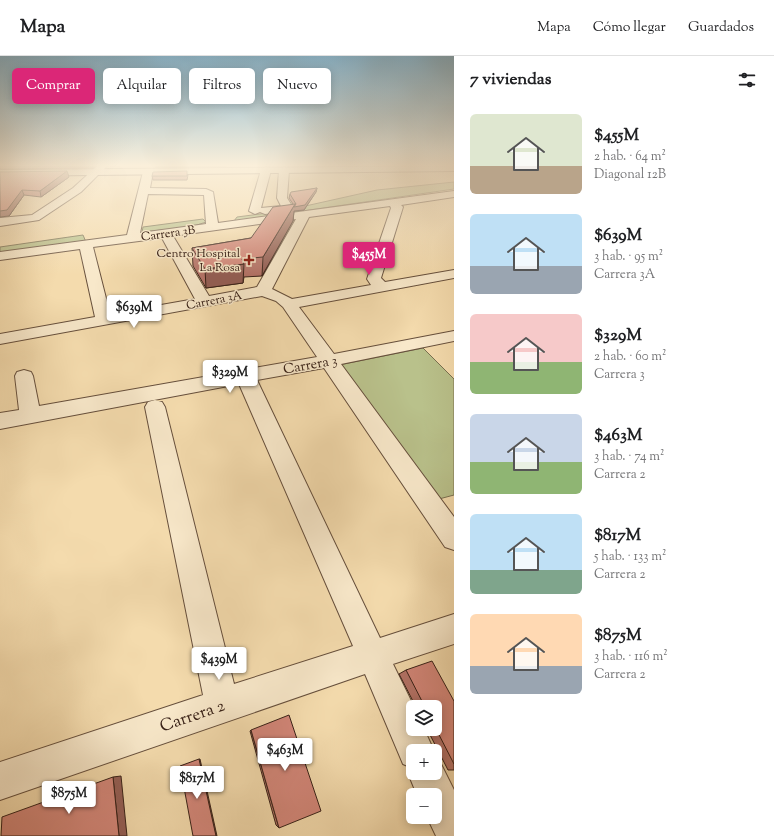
<!DOCTYPE html>
<html lang="es">
<meta charset="utf-8">
<style>
:root{--surface:#fff;--page:#f6f6f6;--text:#202124;--muted:#757577;--line:#e0e0e0;--accent:#db2777}
body{margin:0;font-family:"Sorts Mill Goudy",serif;background:var(--page);color:var(--text);height:100vh;display:flex;flex-direction:column;font-size:15px;white-space:nowrap}
*{box-sizing:border-box;margin:0}
p{font-size:13px;color:var(--muted)}
.icon{flex:none;width:22px;height:22px;fill:none;stroke:currentColor;stroke-width:2;stroke-linecap:round;stroke-linejoin:round}
.map{position:relative;flex:1;overflow:hidden}
.panel{display:flex;flex-direction:column;background:var(--surface);width:320px}
.panel>*{flex:none}
.guide{position:absolute;left:12px;top:12px;width:380px;height:36px;display:flex;gap:8px}
.fabs{position:absolute;left:406px;top:644px;display:grid;gap:8px}
.fabs a{display:grid;place-items:center;width:36px;height:36px;border-radius:6px;background:var(--surface);box-shadow:0 2px 10px #0003;font-size:20px}
.price{position:absolute;translate:-50% -34px;padding:0 9px;border-radius:4px;background:#fff;color:#222;font-size:13px;line-height:26px;filter:drop-shadow(0 1px 2px #0008)}
.price::after{content:'';position:absolute;left:50%;top:24px;width:12px;height:9px;margin-left:-6px;background:inherit;clip-path:polygon(0 0,100% 0,50% 100%)}
.price.active{background:var(--accent);color:#fff}
ul{padding:0;list-style:none}
li{display:flex;align-items:center;gap:12px;height:100px;padding:0 16px}
li span{display:grid;place-items:center;flex:none;width:112px;height:80px;border-radius:6px;color:#555}
li>.icon{margin-inline-start:auto}
span .icon{width:48px;height:48px;fill:#fffc;stroke-width:1}
li b{font-size:17px}
h2{display:flex;justify-content:space-between;align-items:center;height:48px;padding:0 16px;font-size:17px}
.pill{padding:0 14px;border-radius:6px;background:var(--surface);box-shadow:0 2px 10px #0003;font-size:14px;line-height:36px}
.pill.active{background:var(--accent);color:#fff}
header{display:flex;align-items:center;gap:24px;box-sizing:border-box;height:56px;padding:0 20px;background:var(--surface);border-bottom:1px solid var(--line)}
header strong{font-size:19px}
nav{display:flex;gap:22px;margin-inline-start:auto;font-size:14px}
main{display:flex;flex:1;min-height:0}
.map>svg:first-child{display:block}
</style>
<header>
<strong>Mapa</strong>
<nav><a>Mapa</a><a>Cómo llegar</a><a>Guardados</a></nav>
</header>
<main>
<div class="map">
<svg width="454" height="780" viewBox="0 0 454 780">
<rect width="100%" height="100%" fill="#f4dbad"/>
<filter id="stains"><feTurbulence type="fractalNoise" baseFrequency=".005" numOctaves="4"/><feColorMatrix values="0 0 0 0 .2 0 0 0 0 .09 0 0 0 0 .02 0 0 0 .5 -.17"/></filter>
<radialGradient id="worn" r=".72"><stop offset=".6" stop-color="#630" stop-opacity="0"/><stop offset="1" stop-color="#630" stop-opacity=".3"/></radialGradient>
<path fill="#b9c18b" stroke="#787051" d="M454 126V133L234 165 237 161 283 155 377 134Z
M203 163 206 166 191 171 142 176 143 171Z
M83 179 86 186 0 198V191Z
M423 292 454 323V439L439 443 339 309Z"/>
<g fill="none" stroke-linecap="round" stroke-linejoin="round">
<defs>
<path id="street" d="M97 110H107L81 136 39 164 0 170V162L32 159 73 132Z
M266 111 271 114 261 152 281 150 277 142 279 114 284 111 289 114 287 142 294 153 292 155 265 158 260 156 255 158 249 155 261 114Z
M148 113 153 116 150 132 206 133 213 136 218 167 454 135V141L401 149 403 151 381 222 385 226 454 214V222L299 251 334 298 454 275V285L341 308 454 461V494L445 491 324 312 257 324 380 582 454 558V588L393 608 414 651 413 673H424L434 695H413V717H435V702L439 704 454 734V780H436L427 761H435V739H417L408 717 410 711 403 708 365 618 0 744V706L203 639 145 351 148 346 155 344 162 346 165 351 234 628 353 590 239 328 0 373V357L19 354 15 320 17 316 24 314 31 316 33 320 39 350 317 301 283 251 276 245 262 240 0 288V278L95 261 80 193 0 204V196L127 179 143 116ZM148 138 204 139 206 168 140 177ZM390 150 391 152 367 223 371 229 292 243 272 233 309 161ZM296 163 257 231 209 240 173 180ZM162 182 195 243 110 258 93 191Z"/>
<path id="secondary" d="M454 110V115L0 120V114Z"/>
</defs>
<use href="#street" stroke="#664f3c" stroke-width="2"/>
<use href="#secondary" stroke="#372017" stroke-width="2"/>
<use href="#street" fill="#f8e8ca" fill-rule="evenodd"/>
<use href="#secondary" fill="#f8e8ca" fill-rule="evenodd"/>
</g>
<path fill="#b57368" stroke="#372017" d="M0 110H94L93 112 0 113Z
M155 110H226V111H155Z
M0 116 69 121 41 141 24 139 9 160Z
M188 119 187 124H153L152 120Z
M317 132 316 136 304 154 294 155 293 165 262 220 244 221 243 227 206 232 193 210 192 192 251 182 293 148 289 142 290 138Z
M406 614 454 645V714H448L427 673H435V651H416L399 618Z
M251 674 279 772 276 769 250 675Z"/>
<path fill="#945e55" stroke="#372017" d="M67 115 69 121 41 141 40 135Z
M317 132 316 136 304 154 294 155 293 165 262 220 263 201 295 148Z
M22 134 24 139 9 160 0 161V155Z
M244 208 243 227 206 232 205 213Z
M199 703H200L217 780H216Z
M121 720 127 780H119L113 721Z"/>
<path fill="#d38679" stroke="#372017" d="M67 115 40 135 22 134 7 154 0 155V116Z
M187 115V120H152L153 116Z
M317 132 305 149 294 151 296 148 290 138 291 136Z
M295 148 263 201 242 203 244 208 205 213 192 192 251 182 273 151Z
M432 605 454 645V708L435 671V651H425L406 614Z
M289 659 321 755 279 772 251 674Z
M199 703 216 780H193L180 710Z
M113 721 119 780H1L2 761Z"/>
<linearGradient id="sky" x2="0" y2="1"><stop stop-color="#89b7d0"/><stop offset="0.5" stop-color="#faefda"/><stop offset="1" stop-color="#faefda" stop-opacity="0"/></linearGradient>
<rect width="454" height="219" fill="url(#sky)"/>
<path fill="#8f2418" stroke="#f8e8ca" stroke-width="1.5" d="M247 198h4v4h4v4h-4v4h-4v-4h-4v-4h4z"/>
<g text-anchor="middle" stroke-width="3" stroke-linejoin="round" paint-order="stroke">
<g font-size="12" fill="#372017" stroke="#f8e8ca">
<text transform="translate(168 177) rotate(-8)" y="4">Carrera 3B</text>
<text transform="translate(214 244) rotate(-11)" y="4">Carrera 3A</text>
</g>
<g font-size="12" fill="#372017" stroke="#f8e8ca" text-anchor="end">
<text x="240" y="201">Centro Hospital<tspan x="240" dy="14">La Rosa</tspan></text>
</g>
<g font-size="14" fill="#372017" stroke="#f8e8ca">
<text transform="translate(310 308) rotate(-10)" y="5">Carrera 3</text>
</g>
<g font-size="17" fill="#372017" stroke="#f8e8ca">
<text transform="translate(192 659) rotate(-19)" y="6">Carrera 2</text>
</g>
</g>
<rect width="100%" height="100%" filter="url(#stains)"/>
<rect width="100%" height="100%" fill="url(#worn)"/>
</svg>
<div class="fabs">
<a><svg class="icon" aria-label="layers" viewBox="0 0 24 24"><path d="M12 4l9 5-9 5-9-5zM3 14l9 5 9-5"/></svg></a>
<a>+</a>
<a>−</a>
</div>
<b class="price active" style="left:369px;top:220px">$455M</b>
<b class="price" style="left:134px;top:273px">$639M</b>
<b class="price" style="left:230px;top:338px">$329M</b>
<b class="price" style="left:219px;top:625px">$439M</b>
<b class="price" style="left:285px;top:716px">$463M</b>
<b class="price" style="left:197px;top:744px">$817M</b>
<b class="price" style="left:69px;top:759px">$875M</b>
<div class="guide">
<a class="pill active">Comprar</a>
<a class="pill">Alquilar</a>
<a class="pill">Filtros</a>
<a class="pill">Nuevo</a>
</div>
</div>
<section class="panel">
<h2>7 viviendas<svg class="icon" aria-label="filters" viewBox="0 0 24 24"><path d="M4 7h16M4 17h16"/><circle cx="9" cy="7" r="2"/><circle cx="15" cy="17" r="2"/></svg></h2>
<ul>
<li><span style="background:linear-gradient(#dfe7d0 65%,#b9a48a 0)"><svg class="icon" aria-label="home" viewBox="0 0 24 24"><path d="M3 11l9-7 9 7M6 9v11h12V9"/></svg></span><div><b>$455M</b><p>2 hab. · 64 m²</p><p>Diagonal 12B</p></div></li>
<li><span style="background:linear-gradient(#bfe0f5 65%,#9aa5b1 0)"><svg class="icon" aria-label="home" viewBox="0 0 24 24"><path d="M3 11l9-7 9 7M6 9v11h12V9"/></svg></span><div><b>$639M</b><p>3 hab. · 95 m²</p><p>Carrera 3A</p></div></li>
<li><span style="background:linear-gradient(#f6c9c9 60%,#8fb573 0)"><svg class="icon" aria-label="home" viewBox="0 0 24 24"><path d="M3 11l9-7 9 7M6 9v11h12V9"/></svg></span><div><b>$329M</b><p>2 hab. · 60 m²</p><p>Carrera 3</p></div></li>
<li><span style="background:linear-gradient(#c9d6e8 60%,#8fb573 0)"><svg class="icon" aria-label="home" viewBox="0 0 24 24"><path d="M3 11l9-7 9 7M6 9v11h12V9"/></svg></span><div><b>$463M</b><p>3 hab. · 74 m²</p><p>Carrera 2</p></div></li>
<li><span style="background:linear-gradient(#bfe0f5 70%,#7fa58c 0)"><svg class="icon" aria-label="home" viewBox="0 0 24 24"><path d="M3 11l9-7 9 7M6 9v11h12V9"/></svg></span><div><b>$817M</b><p>5 hab. · 133 m²</p><p>Carrera 2</p></div></li>
<li><span style="background:linear-gradient(#ffd9b3 65%,#9aa5b1 0)"><svg class="icon" aria-label="home" viewBox="0 0 24 24"><path d="M3 11l9-7 9 7M6 9v11h12V9"/></svg></span><div><b>$875M</b><p>3 hab. · 116 m²</p><p>Carrera 2</p></div></li>
</ul>
</section>
</main>
